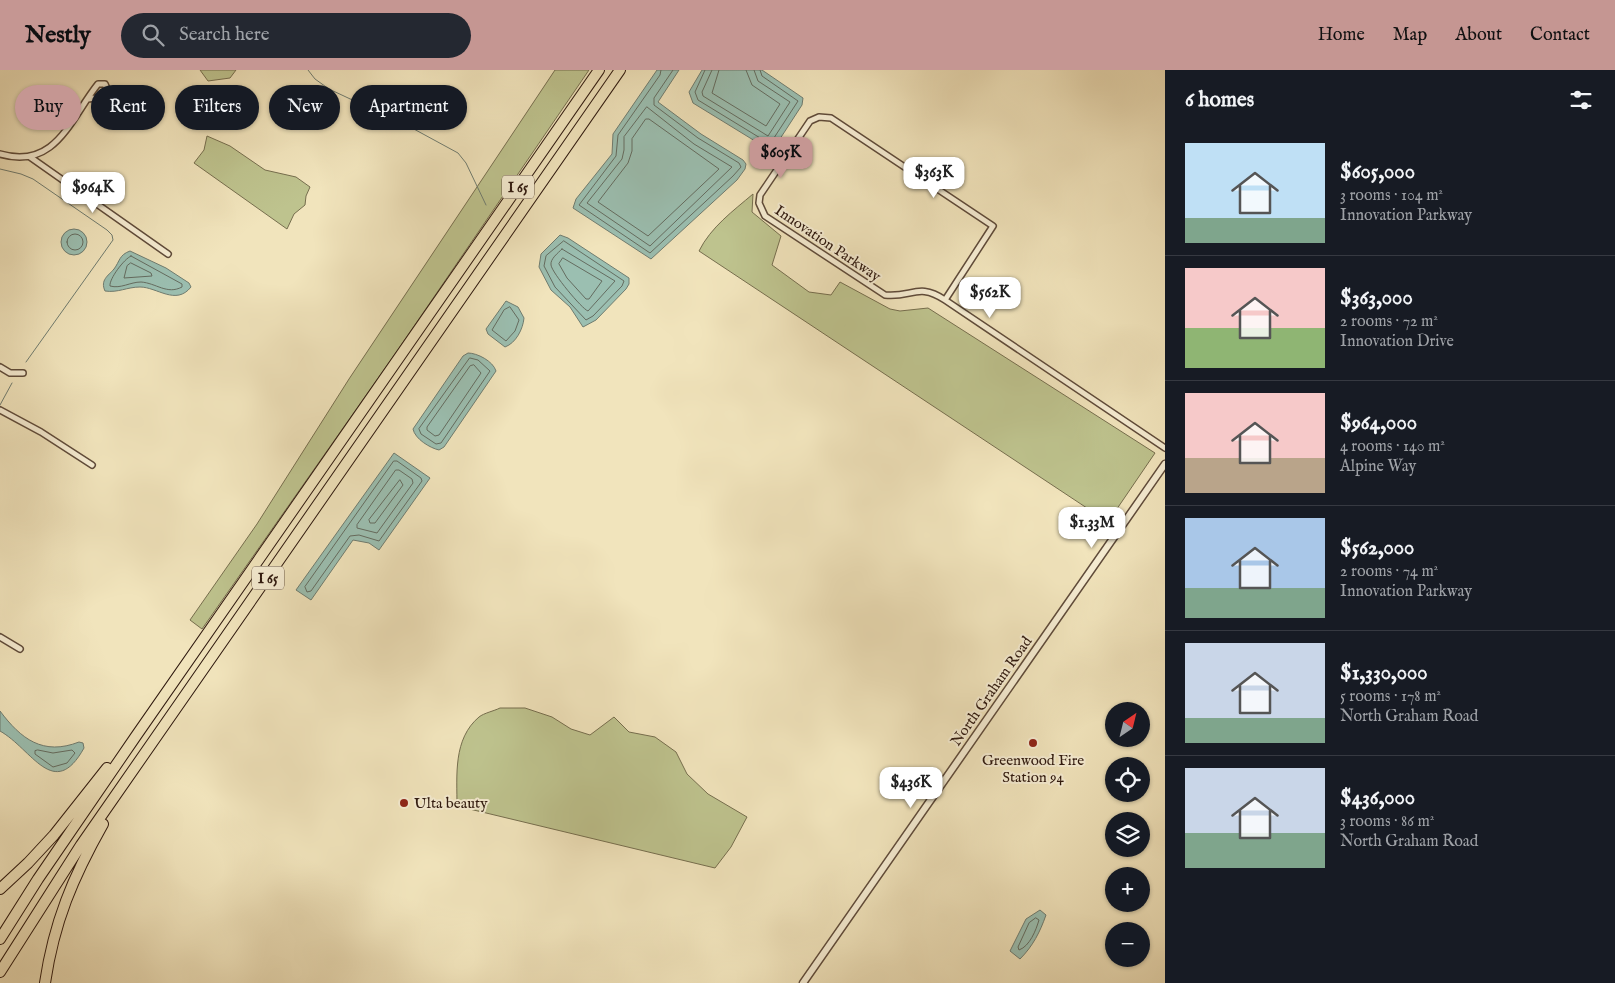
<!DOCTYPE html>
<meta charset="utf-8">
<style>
:root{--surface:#171b24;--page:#242831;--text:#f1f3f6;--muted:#9ea1a6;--line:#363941;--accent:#c59692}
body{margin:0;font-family:"IM FELL English",serif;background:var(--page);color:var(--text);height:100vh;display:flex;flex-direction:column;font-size:19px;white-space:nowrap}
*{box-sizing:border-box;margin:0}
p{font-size:16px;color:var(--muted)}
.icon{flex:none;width:28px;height:28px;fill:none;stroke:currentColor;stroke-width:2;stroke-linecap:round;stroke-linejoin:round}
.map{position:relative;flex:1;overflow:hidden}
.drawer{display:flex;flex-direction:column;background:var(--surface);width:450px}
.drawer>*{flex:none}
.hud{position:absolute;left:15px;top:15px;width:475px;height:45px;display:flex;gap:10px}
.needle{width:32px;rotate:35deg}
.buttons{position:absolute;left:1105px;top:632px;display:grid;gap:10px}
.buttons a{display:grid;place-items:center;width:45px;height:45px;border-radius:50%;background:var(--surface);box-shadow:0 1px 4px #0004;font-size:25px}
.price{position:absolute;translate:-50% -42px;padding:0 11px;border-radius:10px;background:#fff;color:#222;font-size:16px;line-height:32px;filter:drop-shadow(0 1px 2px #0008)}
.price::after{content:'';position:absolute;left:50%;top:30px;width:15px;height:11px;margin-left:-8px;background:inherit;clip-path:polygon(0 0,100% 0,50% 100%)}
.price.on{background:var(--accent);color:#111}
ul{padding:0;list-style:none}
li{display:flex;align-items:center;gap:15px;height:125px;padding:0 20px}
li+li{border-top:1px solid var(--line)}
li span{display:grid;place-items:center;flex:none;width:140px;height:100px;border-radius:0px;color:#555}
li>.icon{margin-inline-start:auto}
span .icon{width:60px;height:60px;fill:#fffc;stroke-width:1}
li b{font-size:21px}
h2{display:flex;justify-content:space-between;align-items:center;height:60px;padding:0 20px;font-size:21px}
.pill{padding:0 18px;border-radius:22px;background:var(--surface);box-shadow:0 1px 4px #0004;font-size:18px;line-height:45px}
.pill.on{background:var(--accent);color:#111}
header{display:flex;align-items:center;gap:30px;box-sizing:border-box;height:70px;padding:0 25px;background:var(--accent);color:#111}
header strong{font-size:24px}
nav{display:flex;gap:28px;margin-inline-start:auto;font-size:18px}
.search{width:350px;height:45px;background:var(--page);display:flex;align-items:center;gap:12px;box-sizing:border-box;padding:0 18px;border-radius:28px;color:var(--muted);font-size:19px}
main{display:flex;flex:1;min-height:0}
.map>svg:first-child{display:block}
</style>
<header>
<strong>Nestly</strong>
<div class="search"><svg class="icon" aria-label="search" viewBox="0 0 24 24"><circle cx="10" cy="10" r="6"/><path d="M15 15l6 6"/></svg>Search here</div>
<nav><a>Home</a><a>Map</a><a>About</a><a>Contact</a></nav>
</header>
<main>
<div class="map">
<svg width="1165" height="913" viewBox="0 0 1165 913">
<rect width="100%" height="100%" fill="#f1e4bc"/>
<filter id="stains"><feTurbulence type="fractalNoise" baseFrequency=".004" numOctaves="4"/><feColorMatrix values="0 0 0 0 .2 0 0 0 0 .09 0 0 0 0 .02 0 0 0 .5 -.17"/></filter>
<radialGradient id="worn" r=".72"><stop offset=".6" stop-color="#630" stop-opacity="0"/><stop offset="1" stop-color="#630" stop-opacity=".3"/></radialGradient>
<path fill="#bec38e" stroke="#766e4e" d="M200 0H236L230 8 208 11Z
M555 0H589L395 284 202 559 190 550 257 454 349 309Z
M207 66 230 76 265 100 296 107 310 117 306 126 305 135 294 144 287 159 194 93 204 80Z
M753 124 752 142 781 166 772 195 809 222 831 225 840 212 890 239 900 241 928 238 1155 383 1108 452 699 181C711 157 733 141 753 124Z
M500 638H525L552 647 571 659 590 665 614 647 629 662 655 667 676 682 687 704 708 724 747 747 731 777 715 798 457 736C457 705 453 669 479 647 484 643 494 641 500 638Z"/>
<path fill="#9bbfb1" stroke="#6f7c70" d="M657 0H679L658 32 701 64 743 90 746 94 745 99 737 110 651 189 573 138 576 129 612 84 613 64Z
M702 0H762L803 28 802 35 774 78 768 79 693 33 689 22Z
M61 172a13 13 0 1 1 26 0a13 13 0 1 1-26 0Z
M560 165 568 168 629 208V214L626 219 596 250 583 257 570 237 551 220 539 197 541 184Z
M130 181 166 198 189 213 191 217C176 236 157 217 140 217 127 217 118 223 105 221 100 210 108 206 114 199 120 191 119 185 130 181Z
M506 231 518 237 524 248C523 259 516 273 505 277L488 264 486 259Z
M468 283C477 283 493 291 496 301L444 377 439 380C430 378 415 369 413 359L463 286Z
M394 383 430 408 379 480 369 473 353 470 311 530 296 520Z
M0 641C21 669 43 686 79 672L83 673 84 678C54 732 32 679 0 661Z
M1040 840 1046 845C1040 862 1033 876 1020 889L1010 881 1026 849Z"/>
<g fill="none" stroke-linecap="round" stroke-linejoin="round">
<path stroke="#646c60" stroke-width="1" d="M661 0 660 5 618 65 616 86 579 135 650 183 733 106 741 97 739 93 698 68 654 35V28L673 0
M705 0 695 22 698 30 770 74 798 31 762 6 760 0
M712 0 702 22 703 26 768 66 790 32 758 11 754 0
M719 0 712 23 766 56 780 34 752 15 746 0
M647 37 694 74 732 97 650 176 587 133 622 89 624 80V67Z
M646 49H649L719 99 648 166 598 132 628 93 632 81V69Z
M67 172a8 8 0 1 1 16 0a8 8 0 1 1-16 0Z
M564 171 624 211 622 216 593 246 586 250 555 217 544 196 546 186Z
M562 179 615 211 588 241C582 239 552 203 551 195 550 189 558 183 562 179Z
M131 186 182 214V217C167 225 156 213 141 212 130 212 121 219 110 216 109 209 124 189 131 186Z
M563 188 602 211 589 229H586L567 208 559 194Z
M131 193 151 203 152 206 124 208 127 196Z
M510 237 519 250 515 261 506 271 492 260 504 240Z
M470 288 478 290 490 301 441 373 436 374 421 364 419 359Z
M474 295 481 303 439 365 435 366 427 360V357L470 296Z
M394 391H397L421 408 422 411 379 471 359 465 350 466 311 521 307 522 305 517Z
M396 400H399L412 409 413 413 377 463 357 458V455Z
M400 410 403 415 375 453H370L369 450Z
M38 680 53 683 72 680 75 683 67 693 53 697 35 684V681Z
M1036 848 1039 850C1036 860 1030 876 1019 880L1018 877 1029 853Z"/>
<path stroke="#6f7c70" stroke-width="1" d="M308 0 315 9 329 19 412 58 458 83 466 93 486 135
M0 99 21 104 33 109 107 160 112 165 113 170 26 292
M0 335 12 313"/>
<defs>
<path id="minor" d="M0 84C56 100 70 49 98 14H105L108 21 103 27 88 29
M30 87 168 184
M945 230 993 156 831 48 819 47 810 51 760 125 759 133 765 146 885 225C912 228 918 212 945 230L1165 378
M0 297 10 303H23
M0 340 41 362 92 395
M0 567 20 579"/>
<path id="tertiary" d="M803 913 1165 394"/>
<path id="motorway" d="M0 819 28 793 54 765 107 698
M0 869 38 809 136 666 599 0
M0 902 81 775 620 0
M45 913C54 852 73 807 103 754"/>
</defs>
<use href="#minor" stroke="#5f4b3a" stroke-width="8"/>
<use href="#tertiary" stroke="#5f4b3a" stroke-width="9"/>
<use href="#motorway" stroke="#2e180e" stroke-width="12"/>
<use href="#minor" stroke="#f6edd3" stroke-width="5"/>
<use href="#tertiary" stroke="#f6edd3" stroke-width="6"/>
<use href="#motorway" stroke="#f1e4bc" stroke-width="10"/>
</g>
<g fill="#8f2418" stroke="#f6edd3" stroke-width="2">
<circle cx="1033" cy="673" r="5"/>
<circle cx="404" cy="733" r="5"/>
</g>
<g text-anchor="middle" stroke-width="4" stroke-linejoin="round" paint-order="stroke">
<g fill="#f6edd3" stroke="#6a5849" stroke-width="1">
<rect x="502" y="105.5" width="32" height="23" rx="4"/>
<rect x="252" y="496.5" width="32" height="23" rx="4"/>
</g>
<g font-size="14" font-weight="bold" fill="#2e180e">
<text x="518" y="122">I 65</text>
<text x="268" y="513">I 65</text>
</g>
<g font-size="15" fill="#2e180e" stroke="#f6edd3">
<text transform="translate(828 173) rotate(34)" y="5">Innovation Parkway</text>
<text transform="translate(991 621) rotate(-55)" y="5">North Graham Road</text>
</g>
<g font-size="15" fill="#2e180e" stroke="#f6edd3">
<text x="1033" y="695">Greenwood Fire<tspan x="1033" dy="17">Station 94</tspan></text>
<text x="414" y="738" text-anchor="start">Ulta beauty</text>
</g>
</g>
<rect width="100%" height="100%" filter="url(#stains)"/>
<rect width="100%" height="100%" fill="url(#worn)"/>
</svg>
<div class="buttons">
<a><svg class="needle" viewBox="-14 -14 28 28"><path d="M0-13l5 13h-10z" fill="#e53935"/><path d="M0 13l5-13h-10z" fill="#9ea1a6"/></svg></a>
<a><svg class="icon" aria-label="locate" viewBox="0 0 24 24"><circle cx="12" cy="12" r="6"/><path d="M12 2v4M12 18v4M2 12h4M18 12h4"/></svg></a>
<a><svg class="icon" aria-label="layers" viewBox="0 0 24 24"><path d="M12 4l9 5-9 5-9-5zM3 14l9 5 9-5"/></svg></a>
<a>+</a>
<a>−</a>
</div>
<b class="price on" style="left:781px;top:109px">$605K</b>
<b class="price" style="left:934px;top:129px">$363K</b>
<b class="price" style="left:93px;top:144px">$964K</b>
<b class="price" style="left:990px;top:249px">$562K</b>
<b class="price" style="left:1092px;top:479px">$1.33M</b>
<b class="price" style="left:911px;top:739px">$436K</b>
<div class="hud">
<a class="pill on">Buy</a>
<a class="pill">Rent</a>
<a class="pill">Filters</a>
<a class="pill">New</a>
<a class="pill">Apartment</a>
</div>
</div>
<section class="drawer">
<h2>6 homes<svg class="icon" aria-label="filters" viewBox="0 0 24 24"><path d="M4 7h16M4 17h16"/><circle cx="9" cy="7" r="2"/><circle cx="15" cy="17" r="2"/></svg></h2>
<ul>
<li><span style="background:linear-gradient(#bfe0f5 75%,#7fa58c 0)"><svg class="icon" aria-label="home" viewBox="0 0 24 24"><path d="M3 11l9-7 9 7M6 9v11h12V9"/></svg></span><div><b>$605,000</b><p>3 rooms · 104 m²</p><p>Innovation Parkway</p></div></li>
<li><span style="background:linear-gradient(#f6c9c9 60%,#8fb573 0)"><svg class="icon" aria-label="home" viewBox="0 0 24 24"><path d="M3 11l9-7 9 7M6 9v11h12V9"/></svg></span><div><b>$363,000</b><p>2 rooms · 72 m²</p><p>Innovation Drive</p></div></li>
<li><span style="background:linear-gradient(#f6c9c9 65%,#b9a48a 0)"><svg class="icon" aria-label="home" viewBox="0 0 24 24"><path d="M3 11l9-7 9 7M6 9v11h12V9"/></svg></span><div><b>$964,000</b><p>4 rooms · 140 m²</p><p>Alpine Way</p></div></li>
<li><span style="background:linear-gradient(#a9c7e8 70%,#7fa58c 0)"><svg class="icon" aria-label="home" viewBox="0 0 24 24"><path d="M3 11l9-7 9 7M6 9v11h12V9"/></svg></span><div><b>$562,000</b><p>2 rooms · 74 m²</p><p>Innovation Parkway</p></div></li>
<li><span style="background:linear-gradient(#c9d6e8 75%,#7fa58c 0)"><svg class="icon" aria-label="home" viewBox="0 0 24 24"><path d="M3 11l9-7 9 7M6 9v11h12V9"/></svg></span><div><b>$1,330,000</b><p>5 rooms · 178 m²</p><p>North Graham Road</p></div></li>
<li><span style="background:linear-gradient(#c9d6e8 65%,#7fa58c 0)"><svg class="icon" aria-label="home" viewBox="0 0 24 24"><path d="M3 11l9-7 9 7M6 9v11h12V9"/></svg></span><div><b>$436,000</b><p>3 rooms · 86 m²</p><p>North Graham Road</p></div></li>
</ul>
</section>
</main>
